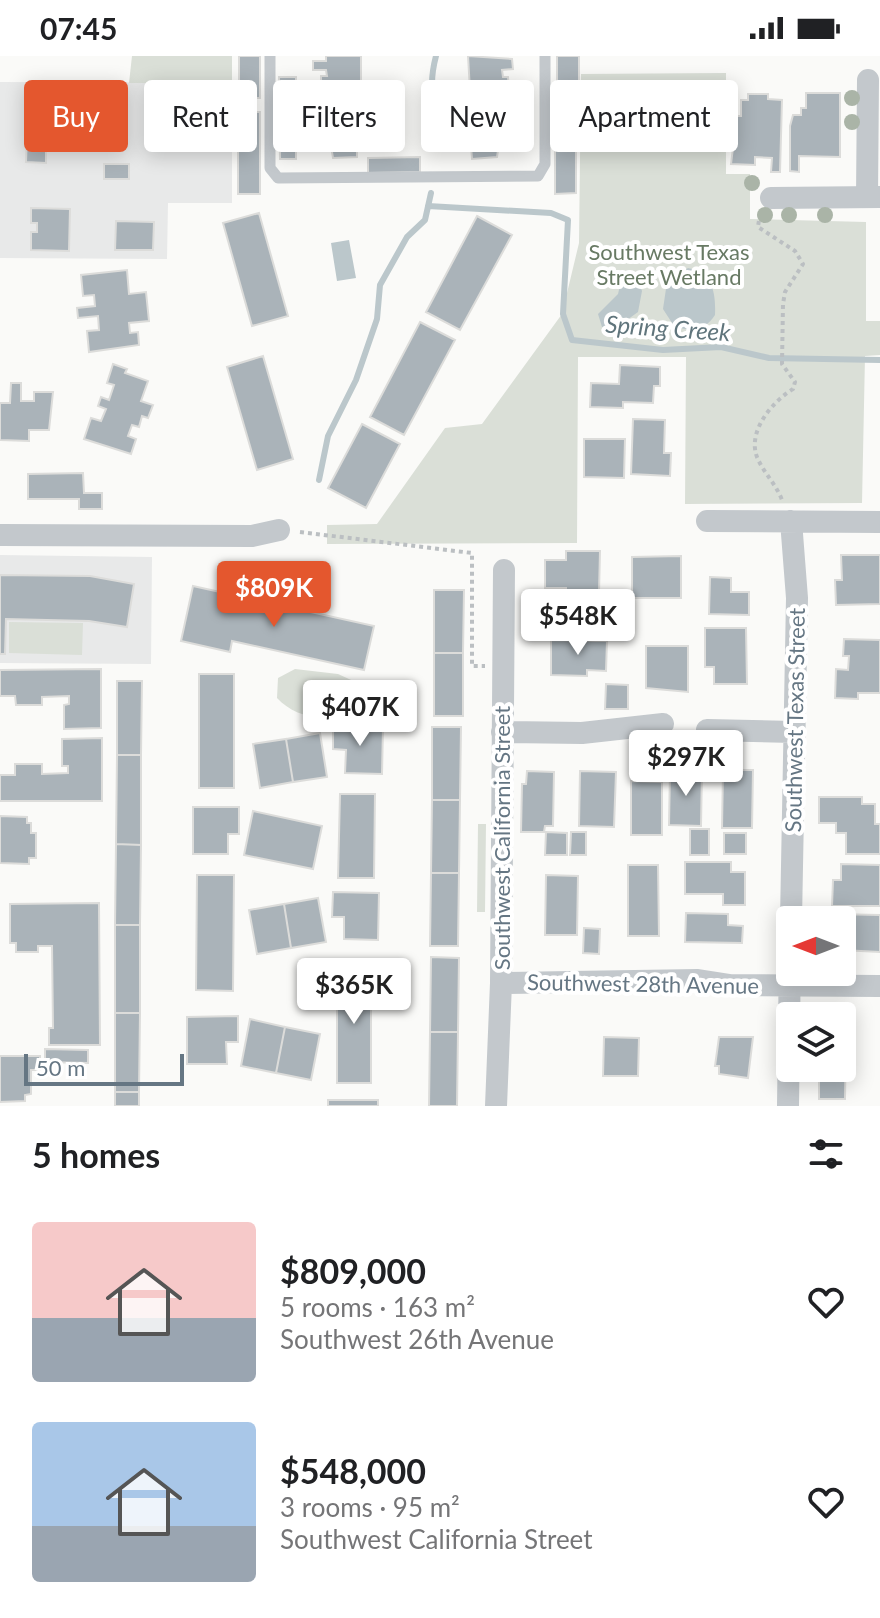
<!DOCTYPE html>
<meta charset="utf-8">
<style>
:root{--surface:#fff;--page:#f6f6f6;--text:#202124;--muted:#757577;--accent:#e4572e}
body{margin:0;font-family:Lato,sans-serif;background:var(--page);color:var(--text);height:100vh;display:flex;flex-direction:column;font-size:30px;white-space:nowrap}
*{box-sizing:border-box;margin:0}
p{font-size:26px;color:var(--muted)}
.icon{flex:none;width:44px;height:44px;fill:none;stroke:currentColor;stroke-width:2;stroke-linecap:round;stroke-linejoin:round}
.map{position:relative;height:1050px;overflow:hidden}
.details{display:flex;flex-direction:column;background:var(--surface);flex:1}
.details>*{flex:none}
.hud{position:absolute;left:24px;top:24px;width:832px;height:72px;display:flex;gap:16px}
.needle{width:52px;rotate:270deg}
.fabs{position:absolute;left:776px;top:850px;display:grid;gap:16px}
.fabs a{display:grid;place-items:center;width:80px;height:80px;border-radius:8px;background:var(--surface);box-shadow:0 4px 20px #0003;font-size:40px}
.scale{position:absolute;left:24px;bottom:20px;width:160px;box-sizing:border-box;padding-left:8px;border:4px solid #657683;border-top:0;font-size:22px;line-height:28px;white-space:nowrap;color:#657683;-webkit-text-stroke:6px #fff;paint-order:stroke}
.price{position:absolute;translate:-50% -68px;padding:0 18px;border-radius:8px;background:#fff;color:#222;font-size:26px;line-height:52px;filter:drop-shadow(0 2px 4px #0008)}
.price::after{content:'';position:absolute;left:50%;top:48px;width:24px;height:18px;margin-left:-12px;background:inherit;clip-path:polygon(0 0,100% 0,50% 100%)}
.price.on{background:var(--accent);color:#fff}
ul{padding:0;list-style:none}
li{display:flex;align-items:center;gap:24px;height:200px;padding:0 32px}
li span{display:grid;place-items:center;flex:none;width:224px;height:160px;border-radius:8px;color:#555}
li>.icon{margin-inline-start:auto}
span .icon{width:96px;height:96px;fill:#fffc;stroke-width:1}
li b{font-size:34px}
h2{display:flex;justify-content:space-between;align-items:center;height:96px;padding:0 32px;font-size:34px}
.chip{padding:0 28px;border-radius:8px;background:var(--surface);box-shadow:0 4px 20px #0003;font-size:28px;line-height:72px}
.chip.on{background:var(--accent);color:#fff}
.status{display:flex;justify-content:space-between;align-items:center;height:56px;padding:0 40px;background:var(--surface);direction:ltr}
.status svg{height:22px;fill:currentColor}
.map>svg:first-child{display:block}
</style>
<div class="status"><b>07:45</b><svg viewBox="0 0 49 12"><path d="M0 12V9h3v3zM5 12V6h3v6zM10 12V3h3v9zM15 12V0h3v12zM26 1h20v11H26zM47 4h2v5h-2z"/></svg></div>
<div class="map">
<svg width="880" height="1050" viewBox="0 0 880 1050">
<rect width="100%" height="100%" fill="#fafaf8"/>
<path fill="#e8e9e9" d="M0 26 232 27V147H168L167 203 0 202Z
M0 499 152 501 151 608 0 607Z"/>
<path fill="#dadfd7" d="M132 0H232V27H129Z
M726 17V118H750V163L866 166V265H880V299L865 300 862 447 685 448 686 301H578L577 487 327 488V469L377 468 445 372 482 368 562 258 579 187 581 18Z
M9 566 83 567 82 599 9 597Z
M295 613 338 618 360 628V648C336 668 298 665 277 642L278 622Z
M478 768H486L485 856H477Z"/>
<path fill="#bbc7cb" d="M349 184 356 222 337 225 331 187Z
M688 212C712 217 716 235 715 259 705 275 691 276 674 270L663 253 667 226Z
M629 216 636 219 642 235 638 256 620 269 602 271 598 258 618 238 622 221Z"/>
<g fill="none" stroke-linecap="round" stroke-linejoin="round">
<path stroke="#bbc7cb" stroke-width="6" d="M436 0C425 42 440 49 443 89
M428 150 551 157 568 164 563 258 572 284 663 294 721 291 769 302 880 304
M319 424 328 380 356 324 377 263 380 229 407 181 425 164 431 137"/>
</g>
<path fill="#aab3b9" stroke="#dcdcda" stroke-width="2" d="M239 0H260V42H239Z
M326 0H361V35L368 34V91H357V101L333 102 328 73H334V68H322V58H334V51H328V38H321V20H327L326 14H313V5H326Z
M468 0 512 3 513 13 502 14 503 21H508L509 36 499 37 500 49 493 50V57L506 56 507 67 492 68 493 75H501L497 101 472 103 471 90 462 91 459 34H470Z
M557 0H579V40H557Z
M279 21H296V103H280Z
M515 29H532V91H515Z
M806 37H840V101L799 100V116L790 115V70L793 59H801V52H806Z
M73 38H95V51H73Z
M748 38H768V43L782 44 780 116H771L772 102 755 101V109L731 108 737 60H741V44H748Z
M28 52 70 53V72H63V90H46V107L26 106Z
M238 56H260V138H238Z
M576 75V137L555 138V76Z
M420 101V116L368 117V102Z
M104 108H129V123H104Z
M31 152 70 153 69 195 31 194V176H37V167H31Z
M259 157 288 260 252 270 223 167Z
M477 160 512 179 460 274 426 256Z
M116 165 154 166 153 194H115Z
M127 214 129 238 146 236 149 265 129 267 130 277 138 276 139 289 89 296 87 275 99 274 98 260 78 262 77 252 95 250 94 239 83 240 81 219Z
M420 266 455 284 404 379 370 361Z
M263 300 293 403 257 414 227 311Z
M113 308 127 313 125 317 148 325 141 345 153 349 148 362 142 360 139 371 132 369 128 380 136 383 131 398 84 383 91 362 101 365 106 353 98 350 101 341 109 344 114 329 107 327Z
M620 309 660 311V330H654L653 347 623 346V352L590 351 591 327 619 328Z
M11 327H21V345H34V336H53L49 374H29V385L0 384V347H10Z
M633 363 665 364 664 397H671L670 420 631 418Z
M362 368 400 388 366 452 328 432Z
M584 383H625L624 422 584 421Z
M83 417 84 437H102V453H79V443H28V418Z
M566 495H600L599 537H566V532H545V504H566Z
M841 499H880V548L836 549 835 524H842Z
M681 500V542H632V501Z
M0 519 90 520 134 528 127 571 89 565 6 563 5 598H0Z
M710 521 731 522V536H749V559L709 558Z
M193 530 374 570 364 614 232 585 230 596 181 585Z
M434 534H464L463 597H434Z
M705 572H746L747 628H714V611H705Z
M844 583 880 584V637H858V643L835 642 836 613 848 614 849 600H843Z
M551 584 607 585 606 615 587 614V620L551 619Z
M646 590H688V636L646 632Z
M434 597H463V660H434Z
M101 613V672L64 673V649L69 648V640L42 641V649H16L15 640H0V614Z
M199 618H234V732H199Z
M117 625H142L141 699H117Z
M606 628 628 629V653H605Z
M333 670 383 671 382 718 345 717 346 694 333 693Z
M432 671H461L460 744H432Z
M320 677 327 721 293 726 286 683Z
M102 682V745H0V719H15V708H42V718L68 717V710H62V683Z
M286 683 293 726 260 732 253 688Z
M117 699H141V789L116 788Z
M723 714H753L752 772H722Z
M527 715 554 716 553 770H545L544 776H521L522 728H526Z
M580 715 616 716 614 771 579 770Z
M670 715H702L701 770 669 769Z
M631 725 662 726V779H631Z
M340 738H375L374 822H338Z
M819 741H862V748H875V768H880V798H846V777H836V767H819Z
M432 744H460L459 817H431Z
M193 751H239V778H228V798H193Z
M253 755 322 770 313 813 244 799Z
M0 760 27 761V767H31V777H36V802H29V808L0 807Z
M690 773H709V799H690Z
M546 776 567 777V799H545Z
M571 776H586V799H570Z
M724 777H746V798H724Z
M116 788 141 789 140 869H115Z
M685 806H731V816H745V849H723V838H685Z
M841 808 880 809V850H832L833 824H841Z
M628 809H658L659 880H628Z
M431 817H459L458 890H430Z
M197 819H234L233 935 196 934Z
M546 819 578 820 577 879H545Z
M333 836 379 837 378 884 344 883V861H332Z
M318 842 326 886 291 892 284 848Z
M99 847 100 989H49V972H53L52 890H38V896H16V887H10V848Z
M284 848 291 892 257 898 249 854Z
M686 857 728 858V869L743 870 742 887 685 886Z
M832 858 880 859V896L842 894V864H832Z
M115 869H140V957H115Z
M584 872 600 873 599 898 583 897Z
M431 901 459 902 458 976H430Z
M337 913H371V1027H337Z
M115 957H140L139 1036H115Z
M238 960V986H226L227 1008H187V961Z
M250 963 285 971 276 1017 241 1010Z
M285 971 320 978 311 1024 276 1017Z
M430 976H458L457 1050H429Z
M842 978H846L845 1043H819V1012H842Z
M604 981 639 982 638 1020H603Z
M719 981H753L748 1022 719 1018V1010H715Z
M45 993 88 994V1007L45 1006Z
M0 1000H40V1014H31V1038L25 1039V1045L0 1046Z
M115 1036H139V1050H115Z
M328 1044H378V1050H328Z"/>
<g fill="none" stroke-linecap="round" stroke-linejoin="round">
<path stroke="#bbbfc2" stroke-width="4" stroke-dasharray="4 4" stroke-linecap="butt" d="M760 157 758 171 795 195 803 208 785 236 783 248 782 308 795 326 793 333C773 345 747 375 757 401 763 416 776 428 782 444
M300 476 472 497V610H485"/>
<path stroke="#c3c8cc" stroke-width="11" d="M270 0V112L278 122 538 120 545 108V0"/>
<path stroke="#c3c8cc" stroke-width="22" d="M867 141 868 24
M771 142 880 141
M707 465 880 466
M0 479 252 480 279 474
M707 674 794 676
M502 676 582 677 663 668
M791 864 797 542 791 465
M501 927 698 924 730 929 880 930
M496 1050 501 927 504 514
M788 1050 790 896"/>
</g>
<g fill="#aab4a7">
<circle cx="852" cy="42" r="8"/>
<circle cx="852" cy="66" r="8"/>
<circle cx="752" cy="127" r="8"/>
<circle cx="765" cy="159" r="8"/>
<circle cx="789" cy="159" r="8"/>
<circle cx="825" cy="159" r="8"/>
</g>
<g text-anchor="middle" stroke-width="8" stroke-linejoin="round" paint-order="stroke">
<g font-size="22" fill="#687a64" stroke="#fff">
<text x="669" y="204">Southwest Texas<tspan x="669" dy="25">Street Wetland</tspan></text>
</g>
<g font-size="22" fill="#657683" stroke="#fff">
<text transform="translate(795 664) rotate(-89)" y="8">Southwest Texas Street</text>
<text transform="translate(502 782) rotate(-90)" y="8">Southwest California Street</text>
<text transform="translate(643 928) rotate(1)" y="8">Southwest 28th Avenue</text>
</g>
<g font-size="24" font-style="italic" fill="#60757c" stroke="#fff">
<text transform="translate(668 273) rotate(4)" y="8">Spring Creek</text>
</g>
</g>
</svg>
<div class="fabs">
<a><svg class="needle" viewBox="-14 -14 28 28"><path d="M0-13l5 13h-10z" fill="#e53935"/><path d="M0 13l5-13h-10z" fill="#757577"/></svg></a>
<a><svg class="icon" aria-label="layers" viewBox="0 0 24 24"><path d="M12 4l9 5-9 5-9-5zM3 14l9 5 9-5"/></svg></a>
</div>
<div class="scale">50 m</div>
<b class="price on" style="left:274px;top:573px">$809K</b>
<b class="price" style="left:578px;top:601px">$548K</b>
<b class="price" style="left:360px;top:692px">$407K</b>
<b class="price" style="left:686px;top:742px">$297K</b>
<b class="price" style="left:354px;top:970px">$365K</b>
<div class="hud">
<a class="chip on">Buy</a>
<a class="chip">Rent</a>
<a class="chip">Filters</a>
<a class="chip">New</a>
<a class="chip">Apartment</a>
</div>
</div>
<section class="details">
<h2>5 homes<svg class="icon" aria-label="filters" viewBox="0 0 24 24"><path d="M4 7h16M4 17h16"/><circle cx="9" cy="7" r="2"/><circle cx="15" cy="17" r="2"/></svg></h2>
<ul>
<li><span style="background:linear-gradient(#f6c9c9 60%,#9aa5b1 0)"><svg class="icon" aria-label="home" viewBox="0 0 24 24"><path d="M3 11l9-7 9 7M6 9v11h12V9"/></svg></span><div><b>$809,000</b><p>5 rooms · 163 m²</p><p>Southwest 26th Avenue</p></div><svg class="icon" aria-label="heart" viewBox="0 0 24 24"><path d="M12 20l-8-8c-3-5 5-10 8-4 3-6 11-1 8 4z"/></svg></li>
<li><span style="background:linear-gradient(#a9c7e8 65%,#9aa5b1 0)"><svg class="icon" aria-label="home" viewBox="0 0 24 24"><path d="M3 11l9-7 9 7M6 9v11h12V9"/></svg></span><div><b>$548,000</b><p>3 rooms · 95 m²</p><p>Southwest California Street</p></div><svg class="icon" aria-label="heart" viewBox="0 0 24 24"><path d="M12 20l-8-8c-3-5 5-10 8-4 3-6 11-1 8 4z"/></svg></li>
</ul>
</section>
